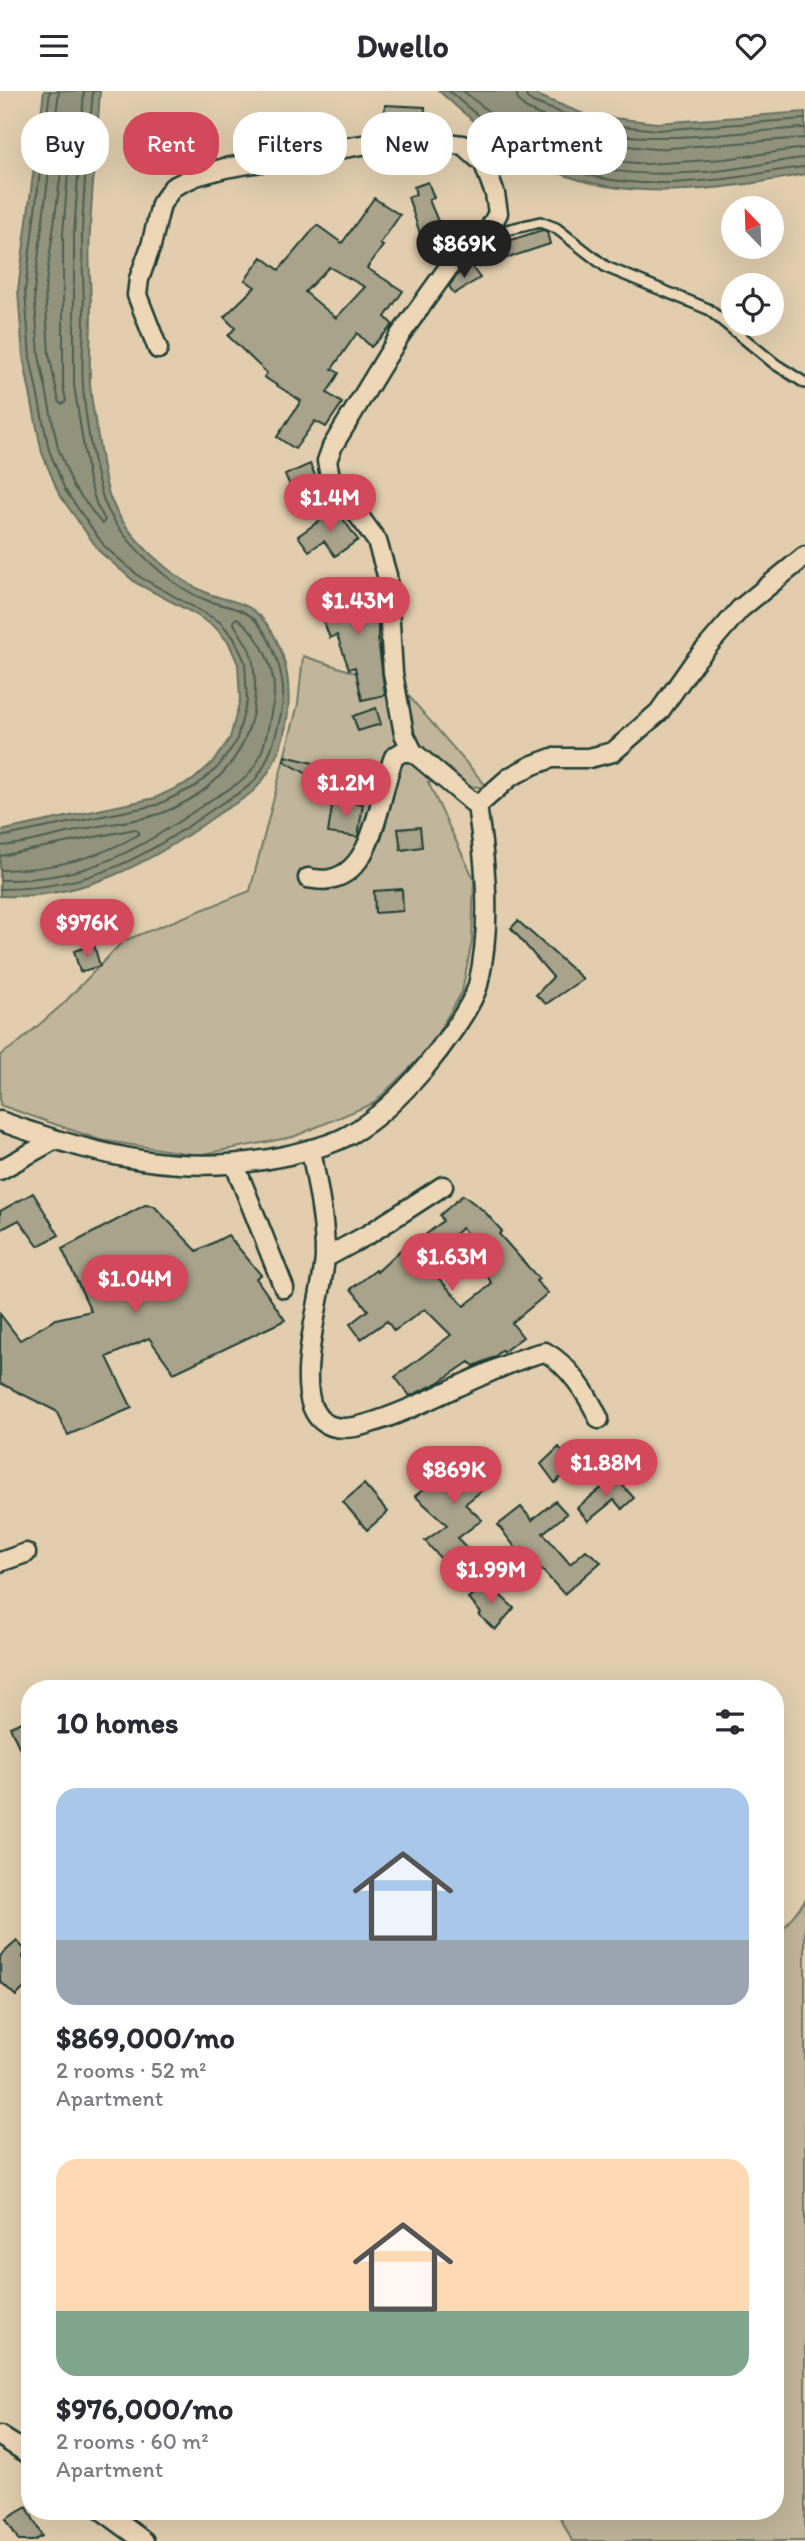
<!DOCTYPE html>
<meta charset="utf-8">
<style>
:root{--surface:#fff;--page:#f2f2f3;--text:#2b2b33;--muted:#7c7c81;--accent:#d1495b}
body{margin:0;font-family:Itim,sans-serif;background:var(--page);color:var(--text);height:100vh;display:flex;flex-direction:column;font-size:26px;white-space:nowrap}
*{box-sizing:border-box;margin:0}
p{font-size:23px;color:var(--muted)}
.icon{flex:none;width:38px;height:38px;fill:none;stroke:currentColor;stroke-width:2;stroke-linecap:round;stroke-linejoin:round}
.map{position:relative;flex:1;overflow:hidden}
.sheet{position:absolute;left:21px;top:1589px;width:763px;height:840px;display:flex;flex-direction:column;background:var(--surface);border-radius:28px;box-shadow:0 7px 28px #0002}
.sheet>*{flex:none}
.banner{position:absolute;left:21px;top:21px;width:763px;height:63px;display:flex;gap:14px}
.needle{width:46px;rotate:337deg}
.fabs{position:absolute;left:721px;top:105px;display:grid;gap:14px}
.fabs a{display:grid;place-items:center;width:63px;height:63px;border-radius:50%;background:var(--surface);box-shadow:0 7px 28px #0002;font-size:35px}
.price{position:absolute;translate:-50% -60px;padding:0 16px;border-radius:24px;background:var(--accent);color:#fff;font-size:23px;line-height:46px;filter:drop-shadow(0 2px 4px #0008)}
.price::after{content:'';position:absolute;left:50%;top:42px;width:21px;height:16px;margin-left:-10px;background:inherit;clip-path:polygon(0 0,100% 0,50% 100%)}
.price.current{background:#222;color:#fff}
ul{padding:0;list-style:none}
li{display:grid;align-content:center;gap:14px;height:371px;padding:0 35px}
li span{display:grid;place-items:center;height:217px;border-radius:21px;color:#555}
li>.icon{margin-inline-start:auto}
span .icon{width:126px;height:126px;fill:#fffc;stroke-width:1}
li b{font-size:30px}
h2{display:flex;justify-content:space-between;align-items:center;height:84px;padding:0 35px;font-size:30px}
.tag{padding:0 24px;border-radius:28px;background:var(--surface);box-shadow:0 7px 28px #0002;font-size:24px;line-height:63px}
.tag.current{background:var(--accent);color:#fff}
header{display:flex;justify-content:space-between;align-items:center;height:91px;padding:0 35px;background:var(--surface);font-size:32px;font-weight:700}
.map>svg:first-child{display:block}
</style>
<header><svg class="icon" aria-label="menu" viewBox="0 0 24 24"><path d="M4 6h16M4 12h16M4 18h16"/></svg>Dwello<svg class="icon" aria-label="heart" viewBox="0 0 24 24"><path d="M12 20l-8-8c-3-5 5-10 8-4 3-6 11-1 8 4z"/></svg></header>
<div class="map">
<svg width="805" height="2450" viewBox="0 0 805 2450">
<rect width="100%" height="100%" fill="#e2ceaf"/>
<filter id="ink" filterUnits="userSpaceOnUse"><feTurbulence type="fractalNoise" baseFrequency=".0143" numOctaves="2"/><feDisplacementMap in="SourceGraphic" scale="14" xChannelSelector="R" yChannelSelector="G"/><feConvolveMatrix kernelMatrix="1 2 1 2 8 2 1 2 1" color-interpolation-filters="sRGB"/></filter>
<g filter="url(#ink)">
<path fill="#c1b69b" stroke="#707a68" stroke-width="2" d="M303 565 401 596 488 697 428 691 474 788 472 850 462 901 427 960 374 1012 293 1046 198 1064 100 1049 0 1014V964L17 953 63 913 123 850 250 800 298 613Z
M805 1809V2450H572L557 2420H775V1849Z"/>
<path fill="#92937d" stroke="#647160" stroke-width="2" d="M44 0H100C97 47 92 94 90 140 88 167 91 195 91 222 91 245 89 269 90 292 91 310 95 328 98 346 102 366 103 389 111 409 127 446 170 486 207 502 225 510 245 509 260 525 301 568 296 652 258 695 248 708 227 716 214 726 150 772 82 809 0 805V740L155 707 193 689 213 671 230 647 240 609 238 573 229 552 216 537 195 523 136 492 100 461 59 403 42 362 23 266 18 199Z
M439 0H527L586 24 657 32 805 21V83C730 98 630 112 557 81 514 63 473 32 439 0Z"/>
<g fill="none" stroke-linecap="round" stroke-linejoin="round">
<path stroke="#4d5f51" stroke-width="2" d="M59 0 34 200 39 264 58 357 73 395 102 433 105 429 97 415 89 390 74 294V143L84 0
M449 0C494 41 551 80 612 89 649 95 688 91 725 88 752 85 779 78 805 76
M463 0C481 14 499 30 518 43 583 86 650 87 725 79 752 76 779 69 805 67
M516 0 518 9 525 17C612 63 711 42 805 37
M525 0 527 7 533 11 585 31 657 39 805 28
M805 47 655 58 582 50 538 34 534 37 535 40 568 57 614 70 647 73 725 68 805 57
M63 67H67L69 70 63 143V294L66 310 62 313 59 311 49 263 45 200Z
M0 746 157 714 196 695 218 676 236 651 247 610 245 571 234 547 220 531 140 486 105 456 65 399 49 359 30 266 25 200 50 0
M0 755C29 753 60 743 89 737 112 732 140 730 162 722 228 696 264 643 253 572 251 554 238 543 233 530L237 527C262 545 278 582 273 612 268 636 265 667 246 686 235 696 218 704 206 712 139 760 84 790 0 789
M0 765 135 738 139 741 138 744C96 768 48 779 0 779
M0 798C90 798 144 767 216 716 227 708 242 702 252 692 269 676 285 621 283 597 281 575 271 546 255 529 241 515 223 516 206 509 170 495 118 447 104 410 94 381 85 326 83 294 81 272 84 248 84 225 84 198 82 171 82 144 83 96 89 48 93 0"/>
</g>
<path fill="#a8a38a" stroke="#1f3d34" stroke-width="2" fill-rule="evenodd" d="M385 14 425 16 424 39H383Z
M428 91 434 107 429 109 446 149 425 158 408 106 416 104 414 96Z
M374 107 400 124 380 153 383 155 367 177 403 200 385 226 393 234 371 256 357 242 332 278 339 282 327 302 342 312 326 336 315 330 295 358 277 346 301 310 264 286 267 282 228 245 235 237 224 226 255 196 245 189 262 166 279 179 317 134 342 152ZM329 176 365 196 336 227 305 201Z
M542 139 547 141 550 153 480 176 477 171 511 149Z
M471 175 480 187 454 203 449 195 458 183Z
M310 373 322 400 298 411 285 384Z
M336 418 358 449 335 465 324 450 309 460 298 445Z
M368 493 378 529V547L385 604 362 609 355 576 349 578 337 544 330 547 323 529 329 527 322 509Z
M376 617 381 633 358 640 353 625Z
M285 665 341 679 335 699 315 693 316 688 284 670Z
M333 709 363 713 358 746 328 742Z
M420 736 422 756 401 759 398 738Z
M402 798 403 820 375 822 374 800Z
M518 830 583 888 546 913 536 904 553 886 511 837Z
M94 854 100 875 80 881 74 860Z
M33 1102 59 1144 38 1155 19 1129 0 1139V1120Z
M463 1104 484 1120 502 1140 499 1143 539 1188 536 1190 548 1202 512 1232 523 1246 503 1261 502 1259 495 1266 474 1275 469 1271 438 1292 410 1305 395 1286 451 1244 425 1218 394 1240 387 1230 361 1248 350 1233 368 1219 351 1198 376 1179 377 1181 407 1153 410 1156 443 1130 440 1124ZM462 1137 482 1161 476 1166 492 1193 464 1215 423 1170Z
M145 1114 154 1115 197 1160 228 1144 261 1184 256 1187 285 1229 174 1282 149 1247 107 1266 132 1317 68 1344 56 1320 0 1292V1223L20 1249 56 1228 91 1220 62 1158Z
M455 1356 478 1380 482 1377 495 1389 465 1413 482 1429 458 1447 472 1464 451 1479 425 1450 447 1434 415 1405 450 1377 440 1368Z
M559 1356 573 1375 555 1392 541 1373Z
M615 1386 634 1407 622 1418 614 1409 588 1430 577 1417Z
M364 1393 388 1421 367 1439 343 1411Z
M555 1410 567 1423 543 1442 570 1473 586 1459 601 1471 564 1503 522 1457 518 1460 498 1434 521 1416 532 1429Z
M487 1492 514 1517 495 1539 479 1524 481 1522 468 1507Z
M30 1627V1680L10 1636Z
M17 1850 27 1861 22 1866 30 1874V1891L16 1905 0 1890V1865Z
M27 2416 42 2445 33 2450H19L6 2428Z"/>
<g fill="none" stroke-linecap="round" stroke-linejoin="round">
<defs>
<path id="lane" d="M486 144 540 131 556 137 606 176 708 218 775 273 805 292"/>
<path id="street" d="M477 715 510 686 533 674 552 667H589L613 661 659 621 695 570 740 518 805 465
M308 787C315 788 324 790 330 788 376 780 379 701 394 666L402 661H413
M0 1030C97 1065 186 1088 289 1064 309 1059 331 1054 349 1044 379 1027 402 1003 424 978 439 960 472 916 478 894 492 835 486 774 477 715L413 661 404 643 393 582 387 484 377 450 330 385 327 370 332 356 400 244 451 173 486 144 498 122 495 103 484 73 463 54 436 51 386 50 225 77 196 85 173 96 161 113 151 155 139 188 137 204 158 258
M311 1058C317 1094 325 1128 325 1164 325 1210 266 1363 367 1333 406 1322 452 1297 490 1281 508 1273 526 1265 545 1261 569 1274 588 1304 599 1328
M235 1074 284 1197
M0 1079 54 1049
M325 1167 369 1143 443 1095
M0 1471 26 1462
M0 2345 30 2364
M103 2420 144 2450"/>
</defs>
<use href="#lane" stroke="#1f3d34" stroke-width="14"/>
<use href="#street" stroke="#1f3d34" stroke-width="23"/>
<use href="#lane" stroke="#eed7b7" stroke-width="9"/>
<use href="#street" stroke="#eed7b7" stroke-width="18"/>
</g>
</g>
</svg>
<div class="fabs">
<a><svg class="needle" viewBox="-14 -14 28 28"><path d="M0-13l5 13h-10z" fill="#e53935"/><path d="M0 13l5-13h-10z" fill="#7c7c81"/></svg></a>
<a><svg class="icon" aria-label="locate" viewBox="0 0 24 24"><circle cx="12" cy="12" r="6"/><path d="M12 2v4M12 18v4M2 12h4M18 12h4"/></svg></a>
</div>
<b class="price current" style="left:464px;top:189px">$869K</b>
<b class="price" style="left:330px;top:443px">$1.4M</b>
<b class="price" style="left:358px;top:546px">$1.43M</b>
<b class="price" style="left:346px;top:728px">$1.2M</b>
<b class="price" style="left:87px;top:868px">$976K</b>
<b class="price" style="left:452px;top:1202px">$1.63M</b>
<b class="price" style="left:135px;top:1224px">$1.04M</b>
<b class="price" style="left:606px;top:1408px">$1.88M</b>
<b class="price" style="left:454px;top:1415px">$869K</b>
<b class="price" style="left:491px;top:1515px">$1.99M</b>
<div class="banner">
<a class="tag">Buy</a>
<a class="tag current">Rent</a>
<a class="tag">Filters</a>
<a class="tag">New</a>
<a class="tag">Apartment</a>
</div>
<section class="sheet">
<h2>10 homes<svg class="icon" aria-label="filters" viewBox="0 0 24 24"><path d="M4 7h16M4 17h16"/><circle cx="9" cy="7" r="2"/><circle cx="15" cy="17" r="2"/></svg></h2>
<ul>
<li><span style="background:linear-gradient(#a9c7e8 70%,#9aa5b1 0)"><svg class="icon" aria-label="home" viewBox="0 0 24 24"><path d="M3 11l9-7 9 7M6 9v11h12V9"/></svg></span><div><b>$869,000/mo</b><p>2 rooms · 52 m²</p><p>Apartment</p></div></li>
<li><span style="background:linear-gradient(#ffd9b3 70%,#7fa58c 0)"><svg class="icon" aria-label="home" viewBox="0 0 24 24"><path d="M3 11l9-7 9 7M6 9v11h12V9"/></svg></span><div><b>$976,000/mo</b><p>2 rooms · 60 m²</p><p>Apartment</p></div></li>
</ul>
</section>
</div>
